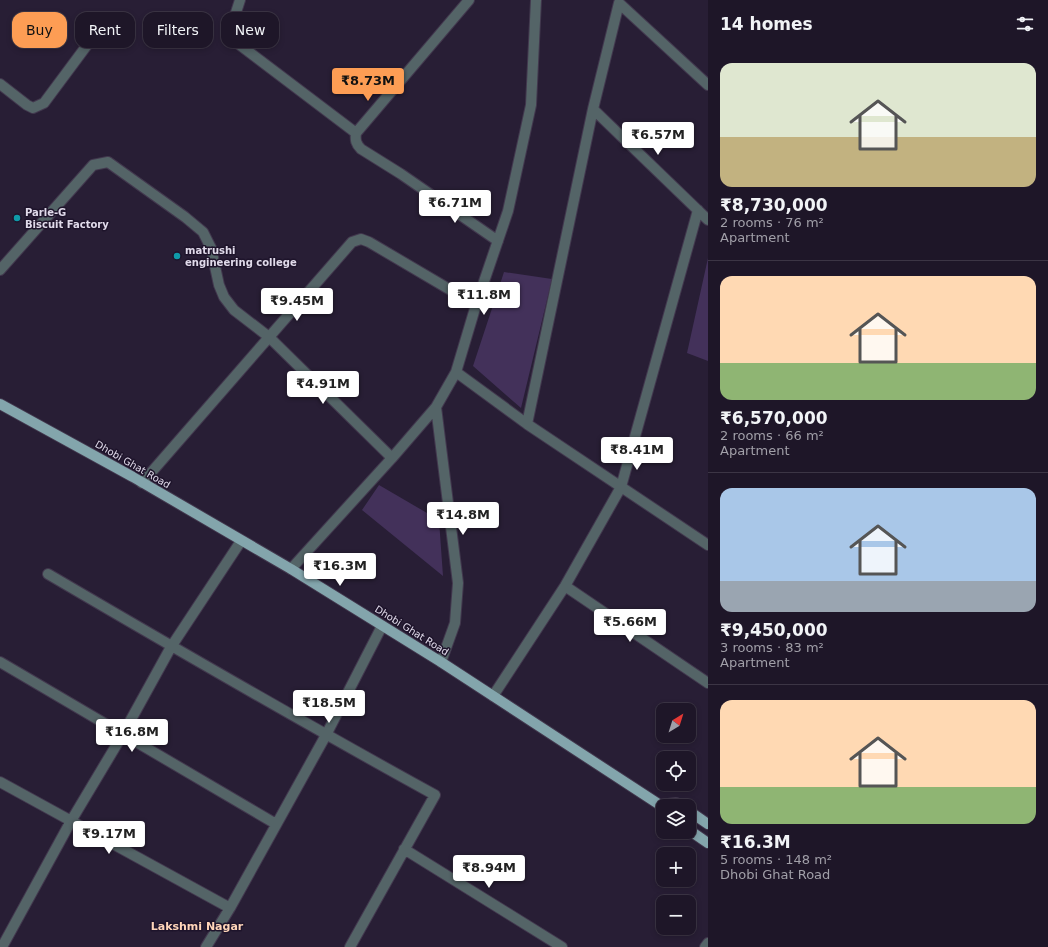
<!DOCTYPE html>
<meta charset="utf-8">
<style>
:root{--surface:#1e1628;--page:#261f30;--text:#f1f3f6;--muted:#a19fa8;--line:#3c3545;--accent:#fd9d54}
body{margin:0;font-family:"DejaVu Sans",sans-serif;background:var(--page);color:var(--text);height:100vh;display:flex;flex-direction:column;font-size:15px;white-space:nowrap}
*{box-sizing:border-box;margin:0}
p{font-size:13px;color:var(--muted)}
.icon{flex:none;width:22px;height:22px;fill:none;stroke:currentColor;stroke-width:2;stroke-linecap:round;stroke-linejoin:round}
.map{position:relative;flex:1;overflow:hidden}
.panel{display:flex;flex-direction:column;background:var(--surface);width:340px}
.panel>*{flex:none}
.guide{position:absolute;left:12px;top:12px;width:380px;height:36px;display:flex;gap:8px}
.needle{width:26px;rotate:38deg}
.buttons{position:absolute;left:656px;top:703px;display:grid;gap:8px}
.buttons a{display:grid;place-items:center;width:40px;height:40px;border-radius:8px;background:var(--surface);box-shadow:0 2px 6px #0003,0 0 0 1px var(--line);font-size:20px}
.price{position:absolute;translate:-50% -34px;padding:0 9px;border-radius:4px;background:#fff;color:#222;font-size:13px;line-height:26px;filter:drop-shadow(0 1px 2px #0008)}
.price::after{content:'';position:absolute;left:50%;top:24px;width:12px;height:9px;margin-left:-6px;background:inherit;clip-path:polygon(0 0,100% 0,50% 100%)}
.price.current{background:var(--accent);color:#111}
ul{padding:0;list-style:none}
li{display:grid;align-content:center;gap:8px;height:212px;padding:0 12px}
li+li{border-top:1px solid var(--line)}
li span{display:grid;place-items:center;height:124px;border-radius:12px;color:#555}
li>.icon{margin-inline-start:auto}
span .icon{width:72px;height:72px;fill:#fffc;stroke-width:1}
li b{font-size:17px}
h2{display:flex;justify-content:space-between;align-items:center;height:48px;padding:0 12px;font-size:17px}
.pill{padding:0 14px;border-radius:12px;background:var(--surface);box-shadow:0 2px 6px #0003,0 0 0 1px var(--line);font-size:14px;line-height:36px}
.pill.current{background:var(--accent);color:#111}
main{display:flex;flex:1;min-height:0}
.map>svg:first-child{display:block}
</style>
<main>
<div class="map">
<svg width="708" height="947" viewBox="0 0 708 947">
<rect width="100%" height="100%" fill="#281e35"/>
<path fill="#43315a" d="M708 258V361L687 353Z
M504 272 552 279 521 408 473 366Z
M379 485 439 520 443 576 362 510Z"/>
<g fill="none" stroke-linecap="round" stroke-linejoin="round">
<defs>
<path id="minor" d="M240 0 231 28 232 39 356 133
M469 0 356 133C355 140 356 144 361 149L401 174 498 241
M0 84 27 105 33 108 44 103 102 25
M593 109 708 220
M0 270 93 165 108 162 185 217 203 232 211 248 219 285 224 297 234 310 269 337 392 458
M456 372 527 424 708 545
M436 407 458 583 455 623 441 662
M527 424 593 109 619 3 708 85
M142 483 352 242 361 239 369 242 476 305
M291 569 392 458 436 407 456 372 476 305 508 211 531 105 536 0
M48 574C176 649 304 723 435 795L350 947
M565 586 708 683
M0 662 276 824
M493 696 565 586 621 487 698 210
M0 782 230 908
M404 849 562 947
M2 947 71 821 123 734 171 647 241 541
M206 947 230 908 326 735 382 626
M705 947 708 943"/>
<path id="major" d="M0 404 133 477 291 569 441 662 660 805 676 803 681 806
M689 811 708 824
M689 830 708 843"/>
</defs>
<use href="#minor" stroke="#42384e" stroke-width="12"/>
<use href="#major" stroke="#42384e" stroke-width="12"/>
<use href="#minor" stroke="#546467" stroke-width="10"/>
<use href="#major" stroke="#83a5ac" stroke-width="10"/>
</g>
<g fill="#0f9aa8" stroke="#1e142b" stroke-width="1.5">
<circle cx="17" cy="218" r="4"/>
<circle cx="177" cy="256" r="4"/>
</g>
<g text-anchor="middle" stroke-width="3" stroke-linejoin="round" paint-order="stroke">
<g font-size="10" font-weight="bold" fill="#e0daea" stroke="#1e142b" text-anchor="start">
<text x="25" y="216">Parle-G<tspan x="25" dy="12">Biscuit Factory</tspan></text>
<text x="185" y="254">matrushi<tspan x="185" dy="12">engineering college</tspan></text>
</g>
<g font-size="10" fill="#e0daea" stroke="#1e142b">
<text transform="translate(133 464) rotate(30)" y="4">Dhobi Ghat Road</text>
<text transform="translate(412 630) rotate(32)" y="4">Dhobi Ghat Road</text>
</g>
<g font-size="11" font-weight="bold" fill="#ffd5b9" stroke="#1e142b">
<text x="197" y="930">Lakshmi Nagar</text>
</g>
</g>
</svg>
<div class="buttons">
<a><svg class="needle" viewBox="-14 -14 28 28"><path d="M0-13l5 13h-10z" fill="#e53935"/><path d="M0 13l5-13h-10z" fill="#a19fa8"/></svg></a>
<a><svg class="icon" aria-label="locate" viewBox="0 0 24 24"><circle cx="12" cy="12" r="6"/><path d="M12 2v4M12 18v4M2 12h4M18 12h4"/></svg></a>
<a><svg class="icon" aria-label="layers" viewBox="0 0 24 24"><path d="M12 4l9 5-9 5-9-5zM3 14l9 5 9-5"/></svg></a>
<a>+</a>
<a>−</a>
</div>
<b class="price current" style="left:368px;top:102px">₹8.73M</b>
<b class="price" style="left:658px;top:156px">₹6.57M</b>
<b class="price" style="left:455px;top:224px">₹6.71M</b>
<b class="price" style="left:484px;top:316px">₹11.8M</b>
<b class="price" style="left:297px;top:322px">₹9.45M</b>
<b class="price" style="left:323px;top:405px">₹4.91M</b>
<b class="price" style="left:637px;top:471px">₹8.41M</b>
<b class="price" style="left:463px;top:536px">₹14.8M</b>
<b class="price" style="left:340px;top:587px">₹16.3M</b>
<b class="price" style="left:630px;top:643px">₹5.66M</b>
<b class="price" style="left:329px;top:724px">₹18.5M</b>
<b class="price" style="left:132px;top:753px">₹16.8M</b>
<b class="price" style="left:109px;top:855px">₹9.17M</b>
<b class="price" style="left:489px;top:889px">₹8.94M</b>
<div class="guide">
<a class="pill current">Buy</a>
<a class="pill">Rent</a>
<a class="pill">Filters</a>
<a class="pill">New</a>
</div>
</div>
<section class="panel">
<h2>14 homes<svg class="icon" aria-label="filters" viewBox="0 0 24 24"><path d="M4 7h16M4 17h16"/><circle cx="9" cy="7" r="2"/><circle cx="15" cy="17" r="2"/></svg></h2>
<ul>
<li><span style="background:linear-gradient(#dfe7d0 60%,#c2b280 0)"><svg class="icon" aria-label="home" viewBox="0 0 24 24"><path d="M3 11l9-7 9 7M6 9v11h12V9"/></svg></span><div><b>₹8,730,000</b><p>2 rooms · 76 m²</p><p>Apartment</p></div></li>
<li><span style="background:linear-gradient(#ffd9b3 70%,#8fb573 0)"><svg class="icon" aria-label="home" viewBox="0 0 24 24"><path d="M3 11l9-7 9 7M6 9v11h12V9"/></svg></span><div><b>₹6,570,000</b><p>2 rooms · 66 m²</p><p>Apartment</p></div></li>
<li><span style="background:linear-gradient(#a9c7e8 75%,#9aa5b1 0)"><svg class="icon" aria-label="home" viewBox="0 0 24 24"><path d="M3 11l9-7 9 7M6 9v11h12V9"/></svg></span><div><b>₹9,450,000</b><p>3 rooms · 83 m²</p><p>Apartment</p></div></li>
<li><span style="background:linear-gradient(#ffd9b3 70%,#8fb573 0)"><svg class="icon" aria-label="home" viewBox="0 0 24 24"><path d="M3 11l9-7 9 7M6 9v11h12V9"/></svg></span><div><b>₹16.3M</b><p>5 rooms · 148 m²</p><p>Dhobi Ghat Road</p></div></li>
</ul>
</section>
</main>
